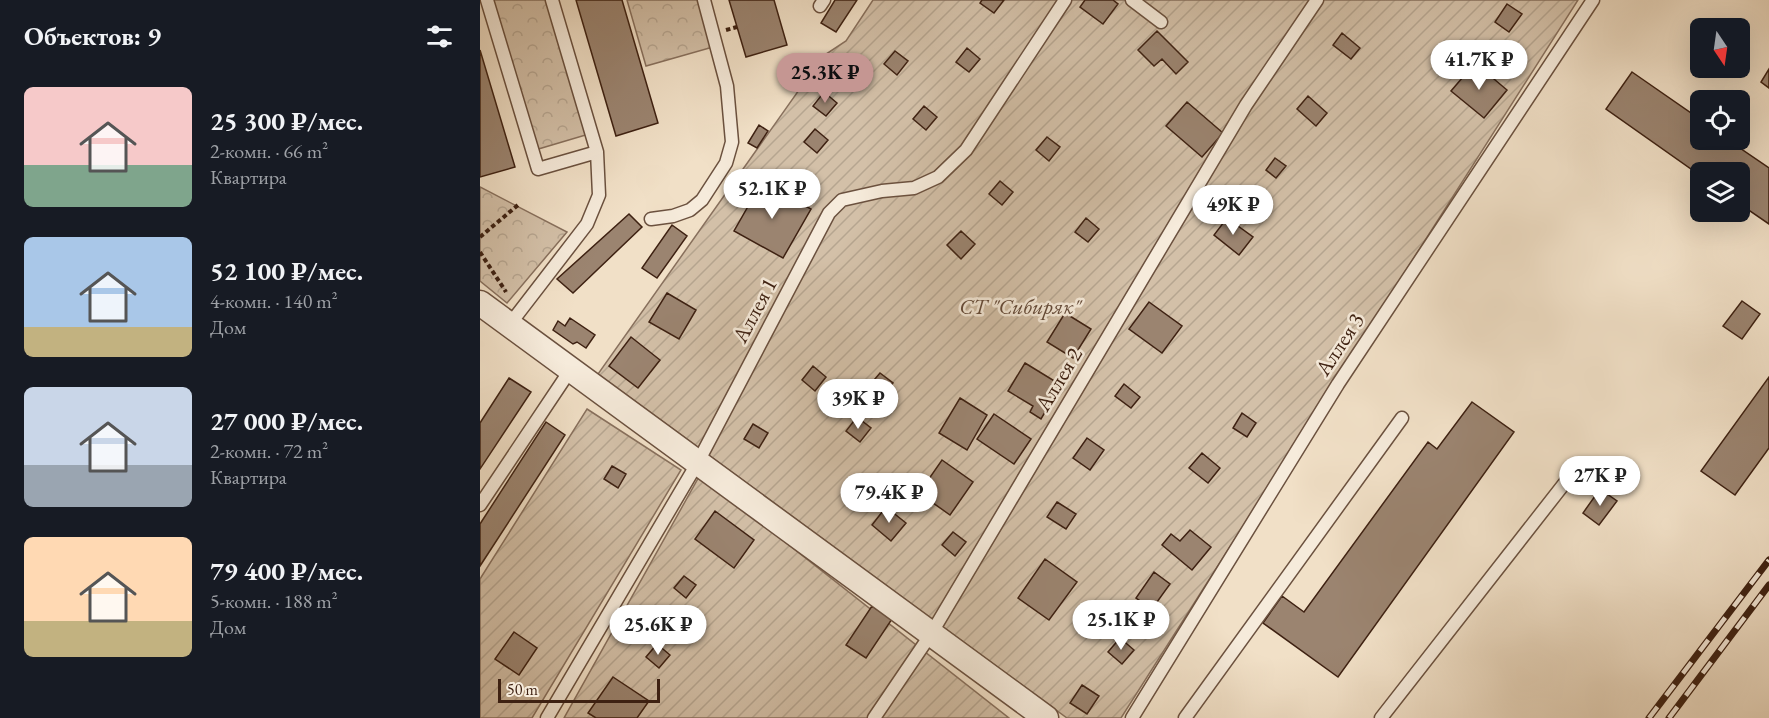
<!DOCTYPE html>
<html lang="ru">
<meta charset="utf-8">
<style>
:root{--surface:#171b24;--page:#20242c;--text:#f1f3f6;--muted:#9ea1a6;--accent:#c59692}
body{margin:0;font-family:"EB Garamond",serif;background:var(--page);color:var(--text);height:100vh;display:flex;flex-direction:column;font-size:22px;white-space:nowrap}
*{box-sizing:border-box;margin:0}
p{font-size:20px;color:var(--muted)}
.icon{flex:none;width:33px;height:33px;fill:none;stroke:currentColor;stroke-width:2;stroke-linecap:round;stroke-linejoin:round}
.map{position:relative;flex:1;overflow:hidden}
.side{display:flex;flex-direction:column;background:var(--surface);width:480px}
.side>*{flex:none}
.needle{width:39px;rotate:167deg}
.controls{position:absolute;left:1210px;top:18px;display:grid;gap:12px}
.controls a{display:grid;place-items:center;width:60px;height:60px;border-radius:9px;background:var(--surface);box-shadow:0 6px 24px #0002;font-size:30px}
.scale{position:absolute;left:18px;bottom:15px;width:162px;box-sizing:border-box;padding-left:6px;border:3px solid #3e2112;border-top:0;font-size:16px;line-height:21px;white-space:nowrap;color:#3e2112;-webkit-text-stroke:4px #f6ebdb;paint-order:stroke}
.price{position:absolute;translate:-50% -51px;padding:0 14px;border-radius:21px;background:#fff;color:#222;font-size:20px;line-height:39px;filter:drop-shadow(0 2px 3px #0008)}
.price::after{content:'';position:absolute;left:50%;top:36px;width:18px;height:14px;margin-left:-9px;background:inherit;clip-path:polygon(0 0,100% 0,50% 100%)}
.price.active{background:var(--accent);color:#111}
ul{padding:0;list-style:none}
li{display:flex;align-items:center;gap:18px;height:150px;padding:0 24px}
li span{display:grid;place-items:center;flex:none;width:168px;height:120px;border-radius:9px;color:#555}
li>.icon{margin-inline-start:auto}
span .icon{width:72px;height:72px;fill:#fffc;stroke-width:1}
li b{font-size:26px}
h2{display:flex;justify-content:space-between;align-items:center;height:72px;padding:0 24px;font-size:26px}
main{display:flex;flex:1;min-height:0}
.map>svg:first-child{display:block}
</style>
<main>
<section class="side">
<h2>Объектов: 9<svg class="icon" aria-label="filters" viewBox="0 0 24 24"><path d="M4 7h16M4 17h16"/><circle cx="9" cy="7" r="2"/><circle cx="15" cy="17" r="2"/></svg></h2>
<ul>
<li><span style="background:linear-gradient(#f6c9c9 65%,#7fa58c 0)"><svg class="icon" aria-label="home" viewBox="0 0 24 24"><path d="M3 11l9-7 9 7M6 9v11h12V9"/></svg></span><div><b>25 300 ₽/мес.</b><p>2-комн. · 66 m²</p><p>Квартира</p></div></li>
<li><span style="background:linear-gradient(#a9c7e8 75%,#c2b280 0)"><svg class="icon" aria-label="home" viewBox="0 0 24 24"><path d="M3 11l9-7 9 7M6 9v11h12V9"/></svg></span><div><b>52 100 ₽/мес.</b><p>4-комн. · 140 m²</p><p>Дом</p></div></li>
<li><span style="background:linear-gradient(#c9d6e8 65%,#9aa5b1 0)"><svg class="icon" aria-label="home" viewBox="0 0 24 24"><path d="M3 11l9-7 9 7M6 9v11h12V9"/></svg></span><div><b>27 000 ₽/мес.</b><p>2-комн. · 72 m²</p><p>Квартира</p></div></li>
<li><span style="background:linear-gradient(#ffd9b3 70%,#c2b280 0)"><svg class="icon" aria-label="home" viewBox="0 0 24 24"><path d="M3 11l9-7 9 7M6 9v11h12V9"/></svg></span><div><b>79 400 ₽/мес.</b><p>5-комн. · 188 m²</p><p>Дом</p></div></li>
</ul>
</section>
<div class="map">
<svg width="1289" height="718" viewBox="0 0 1289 718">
<defs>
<pattern id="forest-crowns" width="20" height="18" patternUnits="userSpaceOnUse" patternTransform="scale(1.5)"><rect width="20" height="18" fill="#d3c0a8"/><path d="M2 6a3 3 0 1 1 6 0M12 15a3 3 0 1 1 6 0" fill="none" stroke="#b6a590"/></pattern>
<pattern id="garden-furrows" width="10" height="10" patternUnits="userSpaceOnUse" patternTransform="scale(1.5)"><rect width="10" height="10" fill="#d3c0a8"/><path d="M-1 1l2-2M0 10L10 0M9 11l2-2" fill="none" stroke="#b6a590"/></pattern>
</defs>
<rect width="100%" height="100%" fill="#f1e0c7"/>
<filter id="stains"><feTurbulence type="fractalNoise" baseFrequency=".00333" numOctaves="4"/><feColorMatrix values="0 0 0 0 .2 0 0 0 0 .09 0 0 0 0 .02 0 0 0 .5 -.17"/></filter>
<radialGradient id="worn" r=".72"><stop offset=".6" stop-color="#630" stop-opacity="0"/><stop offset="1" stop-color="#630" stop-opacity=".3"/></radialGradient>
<path fill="url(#forest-crowns)" stroke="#88705d" stroke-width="1.5" d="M10 0H69L109 134 55 150Z
M147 0H219L233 47 166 66Z
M0 187 87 232 27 303 0 281Z"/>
<path fill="url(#garden-furrows)" stroke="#88705d" stroke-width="1.5" d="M393 0H1098L641 718H587L118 374 343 56 366 41Z
M107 409 201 470 52 718H0V579Z
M220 475 529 718H84Z"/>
<path fill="#9b8470" stroke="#3e2112" stroke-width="1.5" d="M96 0H142L178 123 136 136Z
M249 0H294L307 45 266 57Z
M355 0H377L356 32 341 23Z
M502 0H524L514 13 500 3Z
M605 0H633L638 4 623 24 600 7Z
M1027 4 1042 14 1029 32 1015 22Z
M677 31 708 62 696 74 682 59 674 66 658 50Z
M862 33 880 48 871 59 853 45Z
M487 48 500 59 489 72 476 62Z
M0 50 35 167 0 177Z
M415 51 428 61 417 75 404 64Z
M372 62 386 72 375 86 361 75Z
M995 63 1027 90 1004 118 971 91Z
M1289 69V88L1281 82Z
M1152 72 1221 120V140H1248L1289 168V224L1260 204V172H1221V176L1126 109Z
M344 92 357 103 346 116 333 106Z
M828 96 847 113 836 126 817 109Z
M707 102 743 133 722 157 686 126Z
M444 106 457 117 446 130 433 119Z
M279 125 288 131 277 148 268 143Z
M335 129 348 140 337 153 324 142Z
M567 137 580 147 569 161 556 150Z
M795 158 806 166 796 178 786 170Z
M520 181 533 192 522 205 509 194Z
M282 182 331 209 303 258 254 231Z
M149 214 162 227 93 293 77 279Z
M606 218 619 229 608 242 595 232Z
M747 218 773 237 759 255 734 235Z
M192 225 207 236 177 278 162 268Z
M481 231 495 244 481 259 467 245Z
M187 293 216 310 199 339 169 322Z
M1262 301 1280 314 1262 339 1243 326Z
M669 302 702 326 682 353 649 329Z
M585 313 611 329 593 358 567 342Z
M90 318 115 335 106 348 97 342 93 344 73 330 78 321 85 326Z
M151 337 180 360 158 388 129 366Z
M545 363 581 385 561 419 550 412 553 406 528 391Z
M333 366 346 377 335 391 322 380Z
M400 373 413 383 402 397 389 386Z
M1289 377V448L1255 495 1221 471Z
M29 378 51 392 0 469V423Z
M644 384 660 397 651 408 635 396Z
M480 398 507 415 487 450 459 433Z
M992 402 1034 432 858 677 783 623 802 596 824 612 948 442 957 449Z
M762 413 776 423 767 437 753 428Z
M514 414 551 439 534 464 497 439Z
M377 417 391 428 380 442 366 431Z
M66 422 85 435 0 566V524Z
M273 424 288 433 279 448 264 439Z
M607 438 624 450 610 470 593 458Z
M722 453 740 468 728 483 709 468Z
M462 460 493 482 470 515 439 493Z
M132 466 146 474 138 488 124 479Z
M1120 489 1137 501 1119 525 1103 513Z
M577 502 596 514 586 529 567 517Z
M406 507 426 523 411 541 392 525Z
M235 511 274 540 254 568 215 539Z
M710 530 731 547 712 570 682 545 691 534 700 541Z
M473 532 486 542 475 556 462 545Z
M565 559 597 582 569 620 538 598Z
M674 572 690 584 672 609 656 598Z
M204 576 216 585 206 598 194 588Z
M392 606 412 619 386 658 366 645Z
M34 632 57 648 39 675 15 659Z
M640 638 654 650 642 664 628 652Z
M177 644 190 655 179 668 166 657Z
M133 677 169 701 157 718H116L108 713Z
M602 685 619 696 607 714 590 703Z"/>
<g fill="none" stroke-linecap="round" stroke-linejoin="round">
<defs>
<path id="lane" d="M7 0 58 169 117 152
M652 0 681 22
M340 6 344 0
M171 219 193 216 210 210 222 200 246 163 252 142 247 86 224 0
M30 324 107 224 119 195 117 152 72 0
M0 505 91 369
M67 718 218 462 349 213 362 200 402 191 434 188 458 177 486 150 585 0
M394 718 451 634 766 105 837 0
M652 718 858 384 1113 0
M705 718 922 418
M901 718 1098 466"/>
<path id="street" d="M0 303 566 718"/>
</defs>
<use href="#lane" stroke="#6b513f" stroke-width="15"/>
<use href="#street" stroke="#6b513f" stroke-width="27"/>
<path stroke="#3e2112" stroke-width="4" stroke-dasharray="4.5 3" stroke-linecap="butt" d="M246 30 257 27
M0 237 38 205
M0 252 26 292"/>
<use href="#lane" stroke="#f6ebdb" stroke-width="12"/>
<use href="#street" stroke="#f6ebdb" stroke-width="24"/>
<defs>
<path id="rail" d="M1169 718 1289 560
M1189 718 1289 585"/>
</defs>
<use href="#rail" stroke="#3e2112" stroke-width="7"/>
<use href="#rail" stroke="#f6ebdb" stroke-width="4.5" stroke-dasharray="14" stroke-linecap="butt"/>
</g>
<g text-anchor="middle" stroke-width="5" stroke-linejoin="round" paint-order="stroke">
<g font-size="22" font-style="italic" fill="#634938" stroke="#f6ebdb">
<text x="540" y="314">СТ "Сибиряк"</text>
</g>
<g font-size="22" fill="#3e2112" stroke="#f6ebdb">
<text transform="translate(274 310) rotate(-62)" y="8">Аллея 1</text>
<text transform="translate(859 344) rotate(-57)" y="8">Аллея 3</text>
<text transform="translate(578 379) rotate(-59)" y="8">Аллея 2</text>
</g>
</g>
<rect width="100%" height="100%" filter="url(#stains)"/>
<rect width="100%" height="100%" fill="url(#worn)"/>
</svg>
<div class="controls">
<a><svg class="needle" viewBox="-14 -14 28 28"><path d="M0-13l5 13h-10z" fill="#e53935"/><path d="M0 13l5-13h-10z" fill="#9ea1a6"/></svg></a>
<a><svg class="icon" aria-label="locate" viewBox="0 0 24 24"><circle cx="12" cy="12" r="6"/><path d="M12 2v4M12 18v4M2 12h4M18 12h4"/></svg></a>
<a><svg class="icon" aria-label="layers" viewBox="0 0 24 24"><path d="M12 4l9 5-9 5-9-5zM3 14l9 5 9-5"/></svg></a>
</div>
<div class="scale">50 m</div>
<b class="price" style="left:999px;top:91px">41.7K ₽</b>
<b class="price active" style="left:345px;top:104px">25.3K ₽</b>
<b class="price" style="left:292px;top:220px">52.1K ₽</b>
<b class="price" style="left:753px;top:236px">49K ₽</b>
<b class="price" style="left:378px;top:430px">39K ₽</b>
<b class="price" style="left:1120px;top:507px">27K ₽</b>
<b class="price" style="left:409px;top:524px">79.4K ₽</b>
<b class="price" style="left:641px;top:651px">25.1K ₽</b>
<b class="price" style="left:178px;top:656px">25.6K ₽</b>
</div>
</main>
